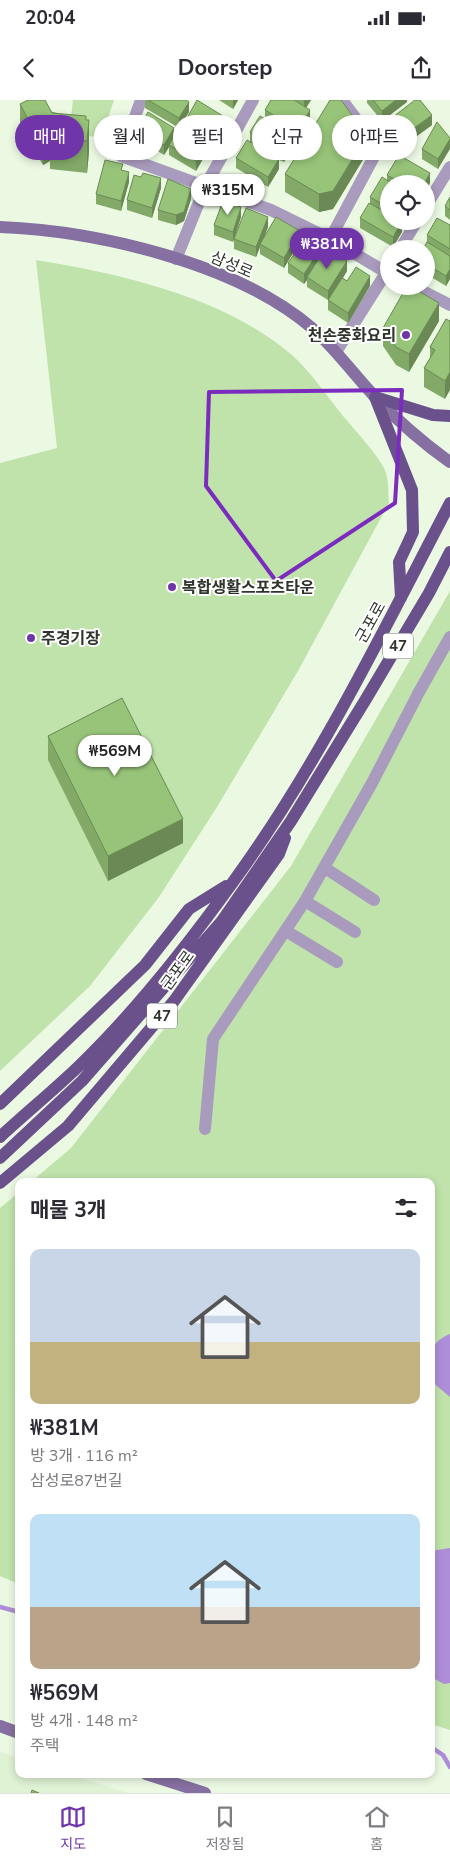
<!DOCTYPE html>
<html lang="ko">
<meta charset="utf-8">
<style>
:root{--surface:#fff;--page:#f7f7f7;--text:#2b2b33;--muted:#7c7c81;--line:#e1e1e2;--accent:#7135aa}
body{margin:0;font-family:"Nunito Sans","Noto Sans KR",sans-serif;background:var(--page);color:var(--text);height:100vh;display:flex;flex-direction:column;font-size:19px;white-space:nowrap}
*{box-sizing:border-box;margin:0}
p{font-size:16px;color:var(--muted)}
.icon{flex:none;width:28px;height:28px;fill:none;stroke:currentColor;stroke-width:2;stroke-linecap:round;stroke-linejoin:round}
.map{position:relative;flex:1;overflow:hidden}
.side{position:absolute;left:15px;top:1078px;width:420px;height:600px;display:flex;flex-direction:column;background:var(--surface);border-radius:10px;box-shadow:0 2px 8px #0003}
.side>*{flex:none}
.top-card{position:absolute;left:15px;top:15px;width:420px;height:45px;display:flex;gap:10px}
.tools{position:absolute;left:380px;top:75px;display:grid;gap:10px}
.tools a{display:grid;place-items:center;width:55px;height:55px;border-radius:50%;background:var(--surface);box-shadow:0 2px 8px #0003;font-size:25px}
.price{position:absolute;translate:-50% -42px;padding:0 11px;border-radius:18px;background:#fff;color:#222;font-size:16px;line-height:32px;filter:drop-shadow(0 1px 2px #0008)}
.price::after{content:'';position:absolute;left:50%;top:30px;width:15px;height:11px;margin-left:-8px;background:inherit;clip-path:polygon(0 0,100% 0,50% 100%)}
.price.current{background:var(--accent);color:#fff}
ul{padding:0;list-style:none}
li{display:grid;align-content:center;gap:10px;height:265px;padding:0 15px}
li span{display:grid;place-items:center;height:155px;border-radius:10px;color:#555}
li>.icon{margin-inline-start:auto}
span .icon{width:90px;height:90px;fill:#fffc;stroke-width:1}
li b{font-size:21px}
h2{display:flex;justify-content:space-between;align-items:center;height:60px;padding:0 15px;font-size:21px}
.tag{padding:0 18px;border-radius:22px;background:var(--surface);box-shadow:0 2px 8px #0003;font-size:18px;line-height:45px}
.tag.current{background:var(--accent);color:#fff}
.status{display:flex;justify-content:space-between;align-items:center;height:35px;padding:0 25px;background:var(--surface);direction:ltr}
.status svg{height:14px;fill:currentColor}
header{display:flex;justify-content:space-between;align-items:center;height:65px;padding:0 15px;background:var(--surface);font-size:22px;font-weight:700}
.tab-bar{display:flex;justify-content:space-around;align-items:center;height:70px;border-top:1px solid var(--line);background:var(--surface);font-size:14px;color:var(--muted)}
.tab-bar a{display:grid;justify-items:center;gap:2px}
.tab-bar .current{color:var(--accent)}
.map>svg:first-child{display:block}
</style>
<div class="status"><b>20:04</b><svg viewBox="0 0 49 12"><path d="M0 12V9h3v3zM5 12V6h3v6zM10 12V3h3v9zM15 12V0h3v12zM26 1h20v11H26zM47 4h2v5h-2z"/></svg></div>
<header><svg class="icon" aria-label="back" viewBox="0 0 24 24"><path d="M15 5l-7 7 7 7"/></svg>Doorstep<svg class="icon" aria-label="share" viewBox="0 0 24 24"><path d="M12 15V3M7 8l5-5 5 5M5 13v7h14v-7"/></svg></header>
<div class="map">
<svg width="450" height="1693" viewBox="0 0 450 1693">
<rect width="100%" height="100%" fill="#ebf9e3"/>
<path fill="#dff2d4" d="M0 1652 19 1658V1674H68L128 1693H0Z"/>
<path fill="#c0e3ab" d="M73 0H114L102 37 69 35Z
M36 160C122 174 224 197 292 255 311 272 327 296 343 316 353 328 383 360 386 373 389 382 388 394 389 403L298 571 217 707 159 797 90 886 0 971V363L57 348Z
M450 491V1630L431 1624V1081H32L71 1048 291 766Z
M19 1092V1484L0 1476V1108Z"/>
<path fill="#ae8dd8" d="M450 1234V1297L431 1281C431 1259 426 1244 450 1234Z
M450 1448V1583L444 1584 431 1577V1451Z"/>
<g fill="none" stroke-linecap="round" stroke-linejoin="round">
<path stroke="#ae8dd8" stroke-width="4.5" d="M0 1507 19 1512
M431 1647 443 1655 450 1667"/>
<path stroke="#a99bbd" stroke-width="12" d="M141 0 121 56 271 110 330 139 389 174
M426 106 450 67
M330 139 376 53 370 37 342 0
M400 149 417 121
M176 159 206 85 253 0
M413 186 450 205
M336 252 389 168
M325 768 374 800
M305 801 355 832
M286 831 337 862
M205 1029 213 939 305 801 372 683 419 592 450 537"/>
<path stroke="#8570a1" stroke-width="12" d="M0 127C98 131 236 163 312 228 336 249 354 275 376 298 399 322 423 343 450 362
M0 1626 19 1633
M146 1674 205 1693"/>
<path stroke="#6b518c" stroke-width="12" d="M375 297 412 390 413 432 399 462 401 498
M375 297 433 315 450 316
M0 1004 145 865 189 809 226 786
M0 1037C26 1013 54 990 79 966 136 911 187 846 233 782 319 664 383 531 450 403
M0 1058 82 981 222 821 291 721 366 599 429 493 450 452
M0 1083 68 1026 174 901 279 754 285 738"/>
</g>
<path fill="#82a968" d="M145 0H186L189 12 179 28 145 8Z
M219 0H238L233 9Z
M271 0H311L306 8 310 20 298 40 294 37V46L284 62 279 60V69L268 87 236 68V58L250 41V32L265 19V10Z
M367 0H407V2L382 21 367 3Z
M20 4 86 20 89 52 87 73 50 69V61L43 65 34 50 29 53 20 36Z
M187 18 223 26 213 44 187 28Z
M389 20 432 25 402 47 389 30Z
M138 29 174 36 208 50 196 71 169 55V47L164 55 138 39Z
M450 38 438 69 422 59V49Z
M364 58 333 109 319 112 285 92V74Z
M123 71 129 82 121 111 96 104V94Z
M387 75 430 83 389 84V121H408L404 127 402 126V132L393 147 360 128V118L370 103V97L387 80Z
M161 88 152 118 127 110V100Z
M450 97V120L445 116V106Z
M191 99 184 121 176 125 158 120V110Z
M241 117 233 142 214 135V125Z
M450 125V179L446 186 426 174 427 135Z
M268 127 263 139 300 141 284 168 260 154V147L256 157 234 149V139Z
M323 152 347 171 343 178 347 181 370 186 348 223 328 210V200L307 187V180L304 184 288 173V163Z
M446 219 445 299 424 287V268L430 258V247Z
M439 221 409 272 396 265 383 246V228Z
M48 636 183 743 108 781 48 660Z"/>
<path fill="#6a8955" d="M233 0H238L233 9Z
M305 0H311L304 11V1Z
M396 0H407V2L382 21V11Z
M189 2V12L179 28V18Z
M310 10V20L298 40V30Z
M432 15V25L402 47V37Z
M223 16V26L213 44V34Z
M34 18V50L29 53V21Z
M89 20V52L87 73V41Z
M174 28V38L169 45V47L164 55V45Z
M51 29 50 37V61L43 65V33Z
M294 36V46L284 62V52Z
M450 39V49L438 69V59Z
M208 40V50L196 71V61Z
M364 40V58L333 109 319 112V94Z
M279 59V69L268 87V77Z
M129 72V82L121 111V101Z
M430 73V83L426 90V84H424Z
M161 78V88L152 118V108Z
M191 89V99L184 121 176 125V115Z
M241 107V117L233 142V132Z
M268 117V127L261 145 260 144V147L256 157V147Z
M404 121H408L404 127Z
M402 122V132L393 147V137Z
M300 131V141L284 168V158Z
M323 145V155L307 177V180L304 184V174Z
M347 161V171L328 201V191Z
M450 169V179L446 186V176Z
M370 176V186L348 223V213Z
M439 203V221L409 272V254Z
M450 272V290L445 299V281Z
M183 719V743L108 781V756Z"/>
<path fill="#97c479" stroke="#6a8955" d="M28 0H45L52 13 86 16V20H89L87 41 50 37 51 29 43 33 34 18 29 21 20 4Z
M148 0H186L189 2 179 18Z
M197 0 223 16 213 34 187 18Z
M271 0H294L310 10 298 30 265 10Z
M330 0H341L360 26 364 40 333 91 319 94 285 74Z
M373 0H396L382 11Z
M415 0H420L432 15 402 37 389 20Z
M148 12 174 28 164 45 138 29Z
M260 16 294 36 284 52 250 32Z
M437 22 450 38V39L438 59 422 49Z
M181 24 208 40 196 61 169 45Z
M247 40 279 59 268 77 236 58Z
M399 55 430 73 424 84H402L387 75Z
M105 60 123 64 121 70 129 72 121 101 96 94Z
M143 73 161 78 152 108 127 100 134 75 141 77Z
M382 77 393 84H389V108L370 97Z
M168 79 191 89 184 112 176 115 158 110Z
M450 97V110L445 106Z
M223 101 241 107 233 132 214 125Z
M369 103 389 114V121L402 122 393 137 360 118Z
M246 108 268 117 256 147 234 139Z
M276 117 300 131 284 158 260 144Z
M437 118 450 125V149L427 135Z
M307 135 323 145 304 174 288 163Z
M427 142 450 156V169L446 176 426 164V149H423Z
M324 151 333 157 335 153 347 161 328 191 307 177Z
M356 167 370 176 348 213 328 200 342 178 347 181Z
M407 186H410L439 203 409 254 396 247 383 228Z
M446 219 450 221V272L445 281 424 268 435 250 430 247Z
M122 598 183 719 108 756 48 636Z
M32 1690 39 1693H31Z"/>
<path fill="none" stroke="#7b2cbf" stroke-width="4" stroke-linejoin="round" d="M402 290 395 403 276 481 206 386 209 292Z"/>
<g fill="#7135aa" stroke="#fff" stroke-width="2">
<circle cx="406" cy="235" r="5"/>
<circle cx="172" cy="487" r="5"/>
<circle cx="31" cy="538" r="5"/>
</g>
<g text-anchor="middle" stroke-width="4" stroke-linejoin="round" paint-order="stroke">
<g fill="#fff" stroke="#6d726b" stroke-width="1">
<rect x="383" y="533.5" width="30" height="25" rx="4"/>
<rect x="147" y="903.5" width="30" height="25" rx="4"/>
</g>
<g font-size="15" font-weight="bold" fill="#2f352c">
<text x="398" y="551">47</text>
<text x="162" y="921">47</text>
</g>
<g font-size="16" fill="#2f352c" stroke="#fff">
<text transform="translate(232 164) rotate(23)" y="6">삼성로</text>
<text transform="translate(370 522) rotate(-61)" y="6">군포로</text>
<text transform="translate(177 870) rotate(-54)" y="6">군포로</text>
</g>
<g font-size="16" font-weight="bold" fill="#2f352c" stroke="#fff" text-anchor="start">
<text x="396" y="241" text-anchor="end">천손중화요리</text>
<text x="182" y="493">복합생활스포츠타운</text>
<text x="41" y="544">주경기장</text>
</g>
</g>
</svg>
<div class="tools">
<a><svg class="icon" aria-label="locate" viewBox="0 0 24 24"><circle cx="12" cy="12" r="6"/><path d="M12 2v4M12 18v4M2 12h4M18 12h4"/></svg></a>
<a><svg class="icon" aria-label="layers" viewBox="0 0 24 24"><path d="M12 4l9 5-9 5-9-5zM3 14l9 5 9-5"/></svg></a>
</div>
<b class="price" style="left:228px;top:116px">₩315M</b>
<b class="price current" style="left:327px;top:170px">₩381M</b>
<b class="price" style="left:115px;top:677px">₩569M</b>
<div class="top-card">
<a class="tag current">매매</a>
<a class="tag">월세</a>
<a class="tag">필터</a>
<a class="tag">신규</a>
<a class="tag">아파트</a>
</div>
<section class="side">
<h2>매물 3개<svg class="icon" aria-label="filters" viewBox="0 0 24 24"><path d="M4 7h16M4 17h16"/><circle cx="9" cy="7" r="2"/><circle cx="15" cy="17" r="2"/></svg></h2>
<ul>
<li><span style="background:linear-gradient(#c9d6e8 60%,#c2b280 0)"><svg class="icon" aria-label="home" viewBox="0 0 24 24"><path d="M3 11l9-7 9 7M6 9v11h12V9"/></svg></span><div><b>₩381M</b><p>방 3개 · 116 m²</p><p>삼성로87번길</p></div></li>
<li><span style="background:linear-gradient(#bfe0f5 60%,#b9a48a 0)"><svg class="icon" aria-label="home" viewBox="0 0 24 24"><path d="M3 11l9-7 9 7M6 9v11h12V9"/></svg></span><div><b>₩569M</b><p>방 4개 · 148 m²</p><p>주택</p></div></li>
</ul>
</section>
</div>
<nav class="tab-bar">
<a class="current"><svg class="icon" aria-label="map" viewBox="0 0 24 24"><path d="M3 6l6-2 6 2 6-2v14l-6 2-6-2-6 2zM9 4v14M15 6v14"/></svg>지도</a>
<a><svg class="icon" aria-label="saved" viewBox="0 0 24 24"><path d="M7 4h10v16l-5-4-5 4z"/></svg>저장됨</a>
<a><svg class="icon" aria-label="home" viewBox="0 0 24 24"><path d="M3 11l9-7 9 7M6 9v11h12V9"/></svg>홈</a>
</nav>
